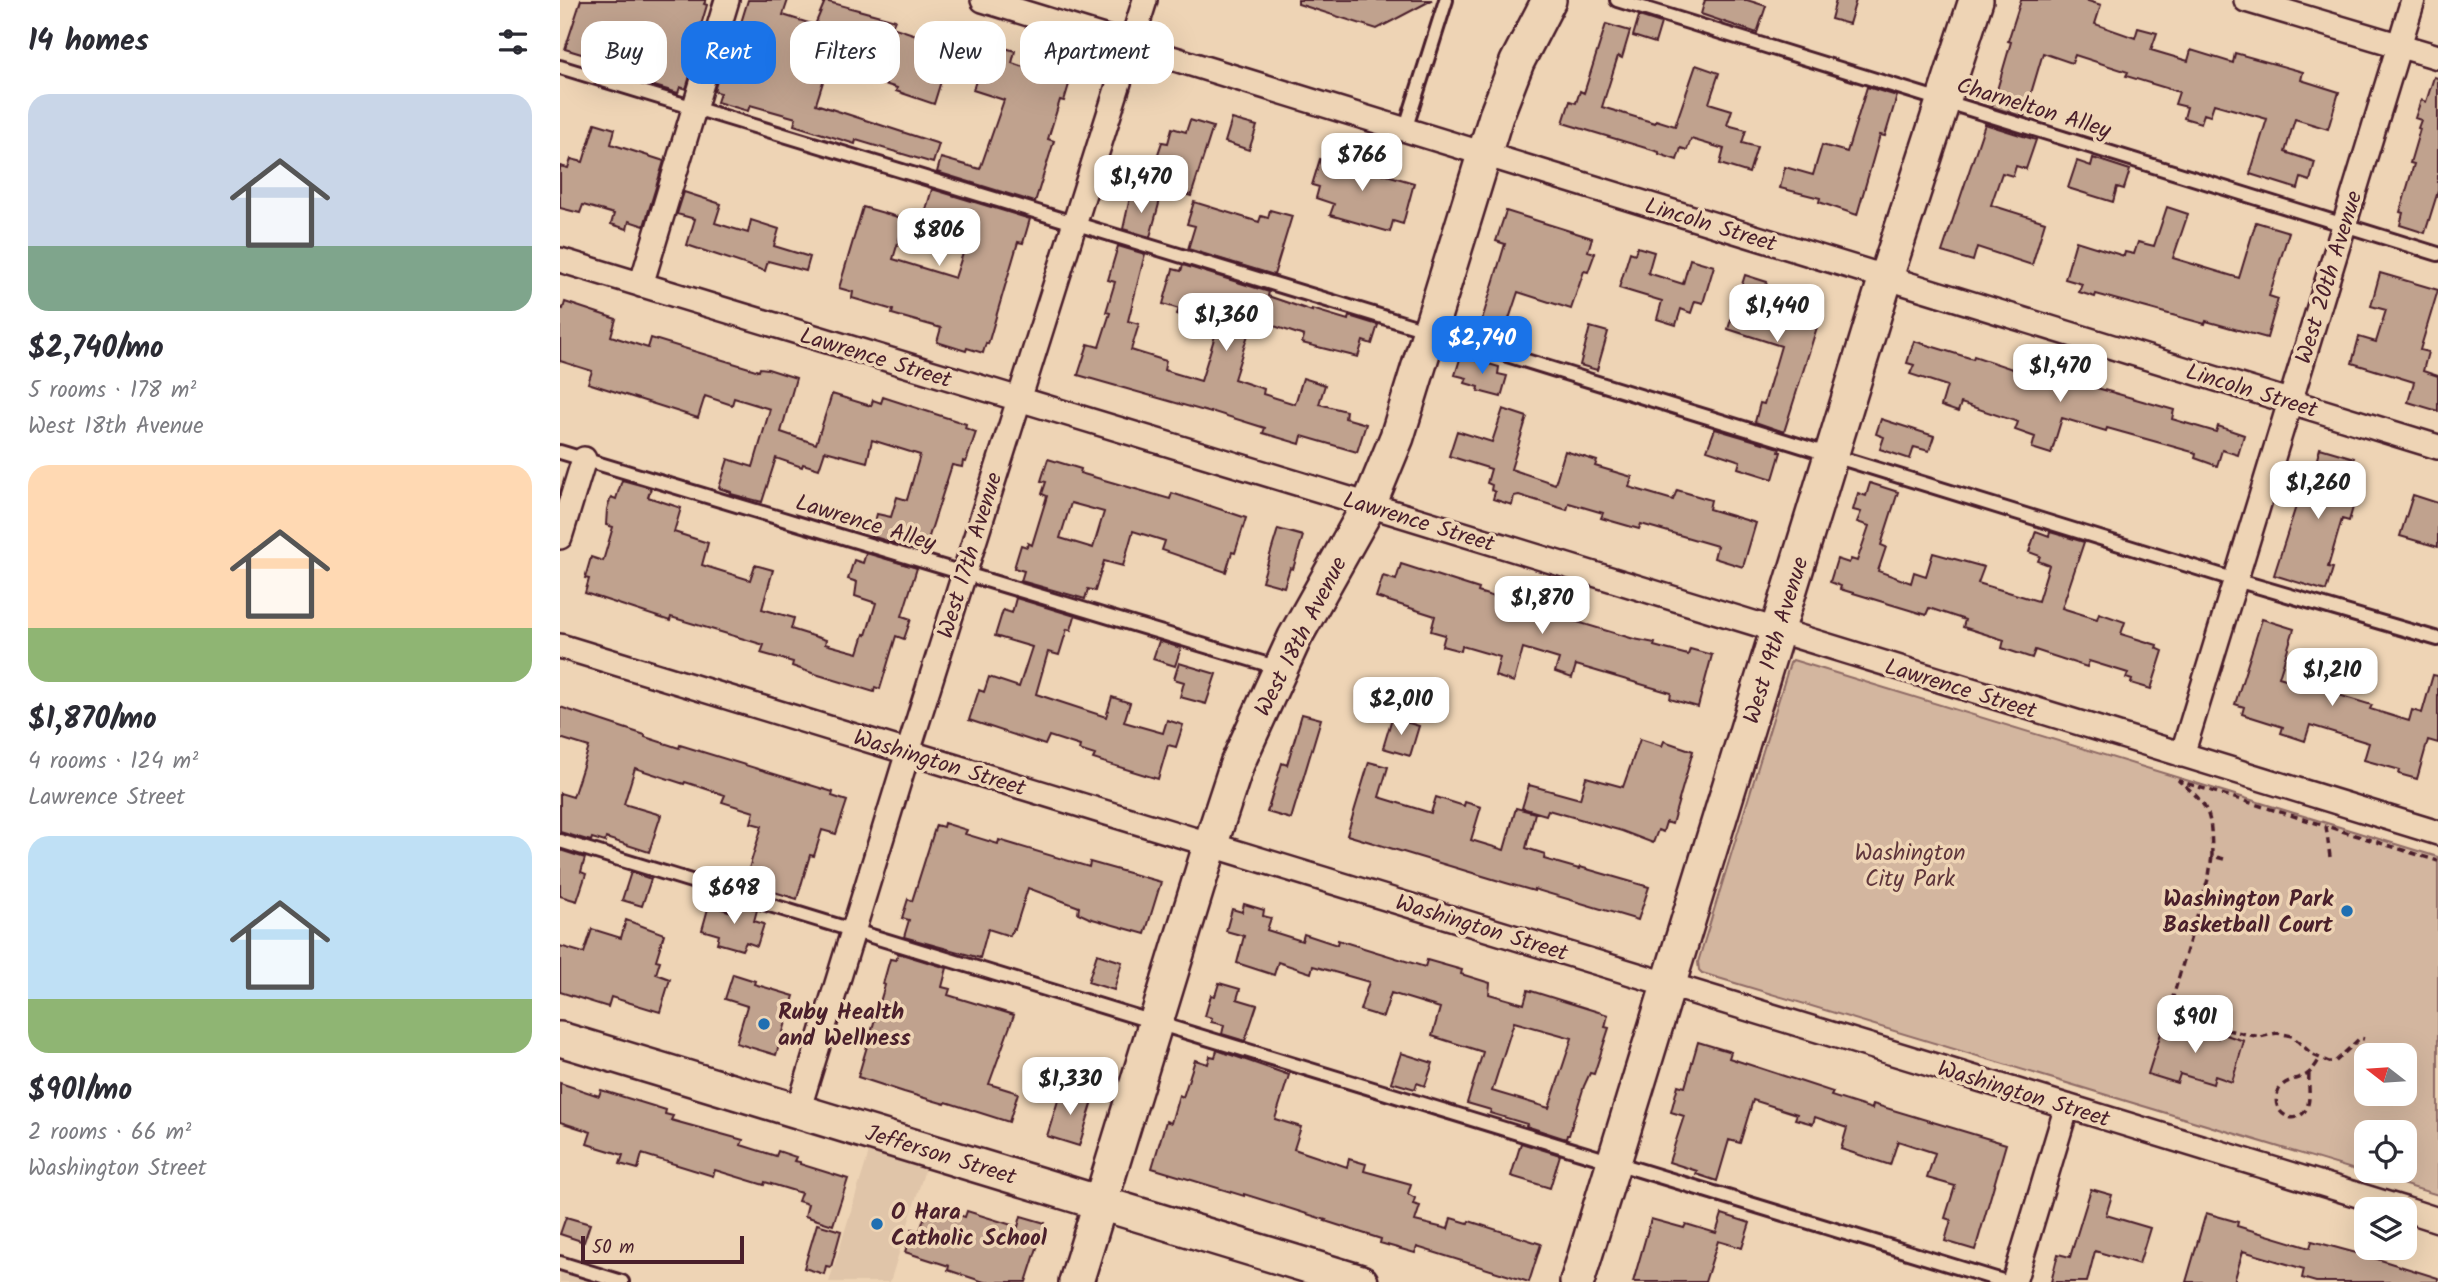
<!DOCTYPE html>
<meta charset="utf-8">
<style>
:root{--surface:#fff;--page:#f7f7f7;--text:#2b2b33;--muted:#7c7c81;--accent:#1a73e8}
body{margin:0;font-family:Kalam,sans-serif;background:var(--page);color:var(--text);height:100vh;display:flex;flex-direction:column;font-size:26px;white-space:nowrap}
*{box-sizing:border-box;margin:0}
p{font-size:23px;color:var(--muted)}
.icon{flex:none;width:38px;height:38px;fill:none;stroke:currentColor;stroke-width:2;stroke-linecap:round;stroke-linejoin:round}
.map{position:relative;flex:1;overflow:hidden}
.panel{display:flex;flex-direction:column;background:var(--surface);width:560px}
.panel>*{flex:none}
.guide{position:absolute;left:21px;top:21px;width:665px;height:63px;display:flex;gap:14px}
.needle{width:46px;rotate:287deg}
.controls{position:absolute;left:1794px;top:1043px;display:grid;gap:14px}
.controls a{display:grid;place-items:center;width:63px;height:63px;border-radius:14px;background:var(--surface);box-shadow:0 7px 28px #0002;font-size:35px}
.scale{position:absolute;left:21px;bottom:18px;width:163px;box-sizing:border-box;padding-left:7px;border:4px solid #4a1f2b;border-top:0;font-size:19px;line-height:24px;white-space:nowrap;color:#4a1f2b;-webkit-text-stroke:5px #eed4b5;paint-order:stroke}
.price{position:absolute;translate:-50% -60px;padding:0 16px;border-radius:14px;background:#fff;color:#222;font-size:23px;line-height:46px;filter:drop-shadow(0 2px 4px #0008)}
.price::after{content:'';position:absolute;left:50%;top:42px;width:21px;height:16px;margin-left:-10px;background:inherit;clip-path:polygon(0 0,100% 0,50% 100%)}
.price.active{background:var(--accent);color:#fff}
ul{padding:0;list-style:none}
li{display:grid;align-content:center;gap:14px;height:371px;padding:0 28px}
li span{display:grid;place-items:center;height:217px;border-radius:21px;color:#555}
li>.icon{margin-inline-start:auto}
span .icon{width:126px;height:126px;fill:#fffc;stroke-width:1}
li b{font-size:30px}
h2{display:flex;justify-content:space-between;align-items:center;height:84px;padding:0 28px;font-size:30px}
.tag{padding:0 24px;border-radius:21px;background:var(--surface);box-shadow:0 7px 28px #0002;font-size:24px;line-height:63px}
.tag.active{background:var(--accent);color:#fff}
main{display:flex;flex:1;min-height:0}
.map>svg:first-child{display:block}
</style>
<main>
<section class="panel">
<h2>14 homes<svg class="icon" aria-label="filters" viewBox="0 0 24 24"><path d="M4 7h16M4 17h16"/><circle cx="9" cy="7" r="2"/><circle cx="15" cy="17" r="2"/></svg></h2>
<ul>
<li><span style="background:linear-gradient(#c9d6e8 70%,#7fa58c 0)"><svg class="icon" aria-label="home" viewBox="0 0 24 24"><path d="M3 11l9-7 9 7M6 9v11h12V9"/></svg></span><div><b>$2,740/mo</b><p>5 rooms · 178 m²</p><p>West 18th Avenue</p></div></li>
<li><span style="background:linear-gradient(#ffd9b3 75%,#8fb573 0)"><svg class="icon" aria-label="home" viewBox="0 0 24 24"><path d="M3 11l9-7 9 7M6 9v11h12V9"/></svg></span><div><b>$1,870/mo</b><p>4 rooms · 124 m²</p><p>Lawrence Street</p></div></li>
<li><span style="background:linear-gradient(#bfe0f5 75%,#8fb573 0)"><svg class="icon" aria-label="home" viewBox="0 0 24 24"><path d="M3 11l9-7 9 7M6 9v11h12V9"/></svg></span><div><b>$901/mo</b><p>2 rooms · 66 m²</p><p>Washington Street</p></div></li>
</ul>
</section>
<div class="map">
<svg width="1878" height="1282" viewBox="0 0 1878 1282">
<rect width="100%" height="100%" fill="#eed4b5"/>
<filter id="ink" filterUnits="userSpaceOnUse"><feTurbulence type="fractalNoise" baseFrequency=".0143" numOctaves="2"/><feDisplacementMap in="SourceGraphic" scale="14" xChannelSelector="R" yChannelSelector="G"/><feConvolveMatrix kernelMatrix="1 2 1 2 8 2 1 2 1" color-interpolation-filters="sRGB"/></filter>
<g filter="url(#ink)">
<path fill="#e0c5a9" d="M310 1149 366 1166 330 1282H269Z
M0 1272 50 1282H0Z"/>
<path fill="#d3b69f" stroke="#8e6a65" stroke-width="2" fill-rule="evenodd" d="M1233 660 1878 857V1195L1142 973 1139 970 1138 962 1230 663ZM1806 1055H1844V1094H1806ZM1806 1132H1844V1171H1806Z"/>
<path fill="#c0a28e" stroke="#4a1f2b" stroke-width="2" fill-rule="evenodd" d="M21 0H146L144 4 147 5 136 42 140 43 126 89 120 87 118 93 74 80 77 71 5 49Z
M188 0H228L223 15 255 25 265 1 335 20 332 27 389 46 379 77 382 78 374 104 336 91 337 88 268 66 256 104 379 144 373 163 296 140 295 144 234 125 236 118 190 105 188 111 157 102 160 93 154 91 166 51 172 52Z
M738 0H872L817 29 738 4Z
M1145 0H1187L1206 6 1197 33 1141 14Z
M1276 0H1296L1289 24 1271 19Z
M1461 0H1525L1541 5 1535 24 1575 38 1578 28 1597 33 1591 50 1628 61 1631 50 1673 63 1675 53 1743 72 1741 80 1779 92 1768 129 1735 119 1725 152 1755 162 1750 181 1741 178 1738 189 1690 174 1707 119 1654 104 1650 116 1644 114 1641 123 1624 118 1627 107 1615 104 1619 92 1566 76 1568 72 1515 55 1512 63 1483 53 1464 117 1432 107 1451 42 1448 41Z
M1079 16 1101 23 1095 43 1073 36Z
M1046 24 1070 31 1062 58 1058 56 1042 107 1095 123 1096 120 1115 126 1136 65 1159 73 1149 103 1172 110 1167 125 1186 130 1182 143 1197 147 1189 173 1160 164 1164 149 1131 139 1127 150 1121 148 1117 160 1099 154V152L1003 123 1010 101 1016 103 1020 91 1024 93Z
M429 39 446 44 445 48 455 51 452 63 487 75 492 61 514 68 504 101 500 100 488 139 494 141 475 202 377 172 381 158 420 169 444 100 413 90Z
M1874 77 1878 78V191L1865 233 1840 225 1843 213 1840 212 1854 164 1850 163 1860 129 1858 128 1861 120 1855 118 1861 100 1866 102Z
M1307 87 1337 96 1325 136 1320 135 1297 215 1259 202 1260 198 1220 188 1225 167 1253 175 1262 145 1287 152Z
M672 119 697 126 689 150 665 142Z
M630 120 653 127 631 196 594 184 601 161 596 160 602 142 608 143 612 128 626 132Z
M35 123 55 129 51 144 104 161 84 226 69 221 67 229 51 224 54 214 23 205 20 213 0 208V166L8 168 11 159 23 162Z
M1425 124 1476 140 1466 169 1456 166 1453 176 1442 173 1431 205 1485 222 1472 265 1417 247 1413 261 1382 252Z
M769 154 794 162 793 165 854 183 843 224 833 221 830 232 770 215 774 204 756 198 759 187 752 185 760 159 767 161Z
M1533 158 1570 170 1564 189 1557 187 1553 202 1508 188 1517 161 1531 166Z
M372 189 470 219 463 243 458 242 428 344 426 343 423 353 407 348 406 351 377 342 381 328 332 314 333 310 292 298 293 292 279 288 303 207 345 219 333 259 395 278 406 244 360 230Z
M124 192 161 204 155 223 188 233 191 220 219 229 214 246 250 257 246 271 208 261 205 271 127 245 135 219 117 214Z
M571 193 600 200 590 237 563 229Z
M634 202 699 222 701 216 708 218 710 210 732 216 714 275 628 249 635 226 627 224Z
M1607 207 1628 214 1613 258 1679 278 1696 222 1729 232 1709 296 1718 299 1707 338 1646 321 1645 324 1536 294 1535 297 1519 292 1522 284 1505 279 1516 241 1564 256 1565 252 1574 254 1578 242 1594 246Z
M946 211 1032 238 1028 251 1035 253 1028 272 1024 271 1011 309 958 292 945 331 921 323 945 244 936 241Z
M558 246 585 254 568 321 579 324 571 350 606 361 604 370 641 381 658 326 617 314 619 309 603 304 613 269 621 271 623 265 709 292 708 296 752 311V309L788 320 789 316 818 325 812 344 803 341 798 357 742 343 744 336 693 319 674 379 704 389 703 394 735 404 743 378 765 385 759 404 786 411 785 418 806 424 797 452 742 436 740 444 703 433 705 428 651 411V413L518 375 528 344 539 347 550 313 546 312 555 282 548 280Z
M1077 247 1094 252 1088 273 1123 284 1130 259 1154 266 1143 303 1135 301 1131 313 1121 309 1116 325 1097 319 1102 301 1059 288 1070 252 1075 254Z
M1820 273 1878 290 1860 350 1868 352 1863 371 1878 376V411L1848 402 1854 382 1792 363 1799 337 1816 342 1826 310 1811 306Z
M1185 275 1207 282 1204 292 1259 310 1255 323 1258 324 1224 432 1195 422 1200 403 1204 404 1221 346 1168 329Z
M5 302 56 319 51 336 88 348 91 338 199 371 200 368 208 369 236 378 221 432 256 444 272 394 311 406 313 400 321 403 323 397 406 424 405 428 416 432 406 462 403 461 402 467 392 465 364 552 311 536 317 514 331 517 337 497 347 500 360 455 312 440 307 462 265 451 259 469 243 464 242 467 216 458 202 502 171 494V492L159 488 168 459 193 467 210 409 174 398 172 405 145 396 138 418 28 383 32 371 0 361V308L3 309Z
M1030 327 1048 332 1037 370 1020 365Z
M1354 341 1413 359 1414 356 1485 380 1488 374 1614 410 1612 419 1656 432 1658 426 1684 435 1678 455 1662 450 1657 466 1635 458 1636 453 1547 428 1546 431 1502 418 1491 454 1472 448 1475 437 1455 430 1458 422 1401 403 1398 412 1381 406 1387 386 1350 374 1354 365 1347 363Z
M901 356 939 367 938 374 947 376 941 397 918 391 919 387 905 383 907 378 895 375Z
M943 409 967 417 951 469 995 484 1005 451 1037 461 1035 466 1072 477 1069 487 1113 500 1117 490 1151 500 1149 509 1196 523 1183 567 1154 558 1157 546 1081 524 1079 529 1041 518 1043 513 1009 503 1007 510 959 495 954 496 952 505 933 499 935 492 931 490 932 485 927 483 931 469 889 456 897 431 932 442Z
M1321 419 1374 436 1369 451 1354 447 1350 459 1320 449 1324 437 1316 434Z
M1155 429 1220 448 1219 452H1221L1213 479 1178 468 1180 461 1147 450Z
M1760 448 1794 458 1791 471 1797 473 1788 502 1794 504 1789 521 1782 519 1768 567 1773 568 1766 591 1714 575 1745 478 1751 480Z
M488 459 521 469 520 473 610 499 612 493 686 518 675 553 672 552 666 572 602 550 605 541 573 531 563 566 544 561 535 591 528 589 525 599 461 581 464 571 454 568 461 545 467 547 468 543 472 545 487 496 482 494 486 482 481 481ZM511 503 544 512 533 548 500 538Z
M62 480 91 488 88 497 121 508 114 532 148 543 142 565 190 580 195 565 213 570 202 609 234 618 231 629 266 640 265 644 298 653 304 634 306 635 316 603 295 596 297 582 288 579 294 560 303 563 306 553 357 568 342 616 351 619 344 639 336 636 320 689 315 687 314 692 252 673 232 666 233 662 201 653 204 645 111 617 110 621 25 593 29 579 25 578 31 557 43 561 53 527 46 525 47 509 51 497 56 499Z
M1310 483 1338 492 1321 545 1326 547 1318 571 1351 583 1354 572 1366 576 1373 553 1424 567 1418 583 1478 601 1489 565 1478 561 1480 556 1469 552 1476 531 1489 536 1490 532 1524 542 1502 608 1537 619 1539 613 1565 622 1561 634 1597 645 1596 648 1603 651 1591 689 1571 683 1572 680 1566 678 1568 673 1529 661 1527 667 1475 650 1472 658 1442 648 1444 640 1403 627 1405 620 1369 608 1366 615 1280 589 1281 586 1270 582 1277 559 1289 563 1291 559 1297 561 1309 526 1297 522 1301 512 1293 510 1298 493 1306 496Z
M1853 495 1878 503V547L1840 536Z
M718 529 743 536 733 569 730 568 724 587 702 581Z
M841 564 919 589 918 592 1074 639 1095 643 1094 646 1128 655 1130 649 1152 655 1138 707 1110 699 1111 693 1016 665 1012 678 995 672 999 659 963 648 954 682 935 676 940 657 902 646 901 651 882 646 885 635 871 631 875 616 816 597 823 576 836 580Z
M456 598 515 616 511 630 507 629 499 655 488 652 476 694 546 717 552 697 570 703 564 722 603 733 607 720 623 725 616 747 608 745 598 779 533 759 535 755 519 750 520 746 489 736 485 745 409 720 419 690 424 692 429 677 459 687 472 647 435 636 443 610 452 613Z
M1702 619 1734 629 1719 677 1812 705 1810 709 1849 721 1852 710 1862 713 1873 675 1878 676V743L1868 740 1857 779 1839 774 1840 770 1804 760 1809 743 1750 725 1745 741 1721 733 1723 727 1682 714 1684 707 1675 704Z
M599 641 621 648 615 666 593 659Z
M619 663 656 674 646 704 620 697 624 682 614 679Z
M0 707 85 735V737L119 748 120 745 273 792 272 796 287 801 276 834 262 830 254 856 250 855 237 899 211 891 204 890 202 894 183 888 202 826 191 823 194 812 162 802 165 795 125 782 124 784 75 768 64 804 101 815 89 852 46 838 45 842 32 838 31 841 0 832V793L13 797 29 747 0 738Z
M742 714 761 719 731 819 707 812 722 763 727 765Z
M832 718 859 726 850 756 823 748Z
M1080 739 1102 746 1104 741 1133 751 1112 824 1106 822 1103 832 1098 830 1093 843 1062 831 988 810 986 815 962 808 969 785 1020 799 1026 777 1063 787Z
M809 762 828 767 819 797 871 813 876 797 904 806 905 802 921 807 911 840 944 850 956 808 975 813 966 848 985 854 984 859 1019 869 1020 867 1089 887 1078 920 974 889V891L946 883 787 835Z
M384 823 407 830 405 834 438 844 439 840 529 867 530 862 601 882 585 934 529 918 518 913 519 907 468 888 455 929 453 928 450 936 428 929 420 958 344 937 349 920 342 918 348 899 352 901 376 825 383 827Z
M0 850 25 858 21 872 26 874 17 901 0 896Z
M71 872 91 879 82 906 62 900Z
M178 904 197 910 194 921 204 924 197 946 186 942 182 950 157 943 159 935 142 930 149 905 175 913Z
M684 904 704 910 703 916 711 918 707 930 742 941 744 934 777 945 778 940 865 967 867 960 902 970 901 974 930 983 929 994 964 1004 968 990 1048 1015 1045 1027 1049 1028 1034 1074 1030 1073 1024 1086 1009 1135H1007L1006 1139 966 1126 967 1124 930 1113 931 1110 907 1103 923 1052 872 1036 880 1008 831 993 823 1017 800 1010 809 982 753 966 751 973 718 962 714 975 677 963 684 936 666 931 672 909 682 912ZM954 1022 1012 1038 989 1108 932 1091Z
M66 920 104 934 96 960 100 961 96 974 110 979 100 1012 51 997 48 1007 0 992V946L24 953 32 929 61 938Z
M338 953 387 968 382 987 390 989 388 995 454 1015 429 1084 458 1093 449 1122 386 1102 385 1104 344 1092 298 1077 325 985 323 984 330 959 336 960Z
M537 954 562 962 554 990 528 982Z
M173 974 195 981 194 984 234 996 216 1055 176 1043 187 1006 165 999Z
M659 983 680 989 677 999 697 1005 685 1041 662 1034 664 1025 651 1022 652 1018 645 1016 651 995 655 996Z
M1608 1023 1658 1038 1660 1033 1684 1041 1672 1082 1655 1076 1653 1084 1620 1074 1617 1083 1588 1074 1603 1027 1606 1028Z
M1138 1042 1171 1052 1169 1058 1273 1092 1271 1096 1312 1109 1313 1104 1446 1144 1415 1250 1385 1241 1391 1220 1385 1218 1395 1186 1367 1178 1375 1153 1338 1141 1330 1165 1281 1149 1287 1128 1255 1117 1253 1124 1235 1119 1237 1114 1193 1100 1180 1143 1169 1140 1157 1181 1136 1174 1137 1171 1109 1162 1124 1116 1111 1112 1118 1085 1125 1087Z
M657 1050 729 1075 715 1119 741 1127 734 1149 787 1167 789 1159 806 1164 804 1171 851 1184 848 1194 855 1198 853 1204 860 1206 855 1221 888 1229 891 1218 908 1223 909 1221 981 1244 969 1282 857 1247 855 1253 820 1243 821 1239 765 1221 766 1220 684 1194V1196L592 1168 606 1121 611 1123 619 1095 623 1097 635 1060 648 1064 650 1056 655 1057Z
M841 1053 873 1063 865 1086 857 1083 855 1089 831 1082Z
M0 1083 39 1096 41 1090 106 1110 105 1114 113 1116 111 1120 183 1140 181 1145 216 1156 218 1151 236 1157 234 1161 240 1162V1164L288 1179 273 1225 245 1216 248 1204 238 1201 241 1193 205 1182 204 1185 155 1170 153 1176 82 1154 78 1169 60 1164 63 1155 27 1144 31 1132 0 1122Z
M506 1089 530 1096 529 1100 533 1101 519 1146 487 1136 501 1091 505 1092Z
M961 1143 1000 1155 990 1188 951 1176Z
M1531 1189 1552 1195 1546 1215 1590 1228 1579 1264 1535 1251 1527 1282H1491L1498 1254 1510 1257Z
M368 1206 405 1217 407 1211 458 1227 461 1216 485 1223 466 1282H424L388 1270 389 1266 345 1252 352 1229 360 1231Z
M1646 1213 1678 1222 1677 1226 1750 1248 1752 1241 1811 1257 1878 1278V1282H1756L1742 1278 1744 1269 1683 1251 1674 1282H1626Z
M1162 1214 1190 1223 1182 1248 1158 1241 1145 1282H1073L1091 1219 1124 1228 1126 1224 1156 1233Z
M6 1217 30 1224 24 1242 0 1234Z
M257 1224 281 1231 271 1267 266 1266 264 1274 244 1268Z"/>
<g fill="none" stroke-linecap="round" stroke-linejoin="round">
<defs>
<path id="lane" d="M1057 0 1878 254
M0 67 869 331 1676 580 1878 639
M845 130 886 0
M0 452 719 668
M0 841 1446 1282
M0 1263 62 1282"/>
<path id="street" d="M423 0 1878 447
M1686 0 1878 57
M0 260 809 505 1878 833
M81 285 167 0
M0 537 24 459
M0 646 1844 1209
M1622 755 1853 0
M238 1111 348 752 585 0
M1844 1209 1878 1220
M1454 1282 1507 1106"/>
<path id="secondary" d="M0 1039 801 1282
M516 1282 650 846 677 764 735 637 809 505 837 437 936 116 957 62 989 0
M1017 1282 1326 277 1416 0"/>
</defs>
<use href="#lane" stroke="#4a1f2b" stroke-width="18"/>
<use href="#street" stroke="#4a1f2b" stroke-width="28"/>
<use href="#secondary" stroke="#4a1f2b" stroke-width="38"/>
<path stroke="#4a1f2b" stroke-width="3.5" stroke-dasharray="7 5" stroke-linecap="butt" d="M1652 856 1649 876 1607 1017 1700 1037 1717 1033 1732 1036 1753 1055 1769 1062H1775L1800 1038 1804 1039
M1770 857 1766 826 1878 861
M1664 859 1652 856C1651 815 1652 807 1619 781L1766 826
M1749 1074C1748 1084 1751 1098 1747 1107 1737 1130 1709 1112 1718 1092 1722 1080 1736 1080 1746 1075 1752 1072 1756 1064 1760 1059"/>
<use href="#lane" stroke="#eed4b5" stroke-width="12"/>
<use href="#street" stroke="#eed4b5" stroke-width="23"/>
<use href="#secondary" stroke="#eed4b5" stroke-width="33"/>
</g>
</g>
<g fill="#1f6fb2" stroke="#eed4b5" stroke-width="2.5">
<circle cx="1787" cy="911" r="7"/>
<circle cx="204" cy="1024" r="7"/>
<circle cx="317" cy="1224" r="7"/>
</g>
<g text-anchor="middle" stroke-width="7" stroke-linejoin="round" paint-order="stroke">
<g font-size="23" fill="#4a1f2b" stroke="#eed4b5">
<text transform="translate(1474 107) rotate(17)" y="8">Charnelton Alley</text>
<text transform="translate(1151 224) rotate(17)" y="8">Lincoln Street</text>
<text transform="translate(1768 277) rotate(-73)" y="8">West 20th Avenue</text>
<text transform="translate(316 357) rotate(17)" y="8">Lawrence Street</text>
<text transform="translate(1692 390) rotate(17)" y="8">Lincoln Street</text>
<text transform="translate(859 521) rotate(17)" y="8">Lawrence Street</text>
<text transform="translate(306 522) rotate(17)" y="8">Lawrence Alley</text>
<text transform="translate(409 555) rotate(-73)" y="8">West 17th Avenue</text>
<text transform="translate(740 636) rotate(-63)" y="8">West 18th Avenue</text>
<text transform="translate(1215 640) rotate(-73)" y="8">West 19th Avenue</text>
<text transform="translate(1401 688) rotate(17)" y="8">Lawrence Street</text>
<text transform="translate(380 762) rotate(17)" y="8">Washington Street</text>
<text transform="translate(922 927) rotate(17)" y="8">Washington Street</text>
<text transform="translate(1464 1093) rotate(17)" y="8">Washington Street</text>
<text transform="translate(381 1154) rotate(17)" y="8">Jefferson Street</text>
</g>
<g font-size="23" fill="#5f363c" stroke="#eed4b5">
<text x="1350" y="860">Washington<tspan x="1350" dy="26">City Park</tspan></text>
</g>
<g font-size="23" font-weight="bold" fill="#4a1f2b" stroke="#eed4b5" text-anchor="start">
<text x="1773" y="906" text-anchor="end">Washington Park<tspan x="1773" dy="26">Basketball Court</tspan></text>
<text x="218" y="1019">Ruby Health<tspan x="218" dy="26">and Wellness</tspan></text>
<text x="331" y="1219">O Hara<tspan x="331" dy="26">Catholic School</tspan></text>
</g>
</g>
</svg>
<div class="controls">
<a><svg class="needle" viewBox="-14 -14 28 28"><path d="M0-13l5 13h-10z" fill="#e53935"/><path d="M0 13l5-13h-10z" fill="#7c7c81"/></svg></a>
<a><svg class="icon" aria-label="locate" viewBox="0 0 24 24"><circle cx="12" cy="12" r="6"/><path d="M12 2v4M12 18v4M2 12h4M18 12h4"/></svg></a>
<a><svg class="icon" aria-label="layers" viewBox="0 0 24 24"><path d="M12 4l9 5-9 5-9-5zM3 14l9 5 9-5"/></svg></a>
</div>
<div class="scale">50 m</div>
<b class="price" style="left:802px;top:193px">$766</b>
<b class="price" style="left:581px;top:215px">$1,470</b>
<b class="price" style="left:379px;top:268px">$806</b>
<b class="price" style="left:1217px;top:344px">$1,440</b>
<b class="price" style="left:666px;top:353px">$1,360</b>
<b class="price active" style="left:922px;top:376px">$2,740</b>
<b class="price" style="left:1500px;top:404px">$1,470</b>
<b class="price" style="left:1758px;top:521px">$1,260</b>
<b class="price" style="left:982px;top:636px">$1,870</b>
<b class="price" style="left:1772px;top:708px">$1,210</b>
<b class="price" style="left:841px;top:737px">$2,010</b>
<b class="price" style="left:174px;top:926px">$698</b>
<b class="price" style="left:1635px;top:1055px">$901</b>
<b class="price" style="left:510px;top:1117px">$1,330</b>
<div class="guide">
<a class="tag">Buy</a>
<a class="tag active">Rent</a>
<a class="tag">Filters</a>
<a class="tag">New</a>
<a class="tag">Apartment</a>
</div>
</div>
</main>
